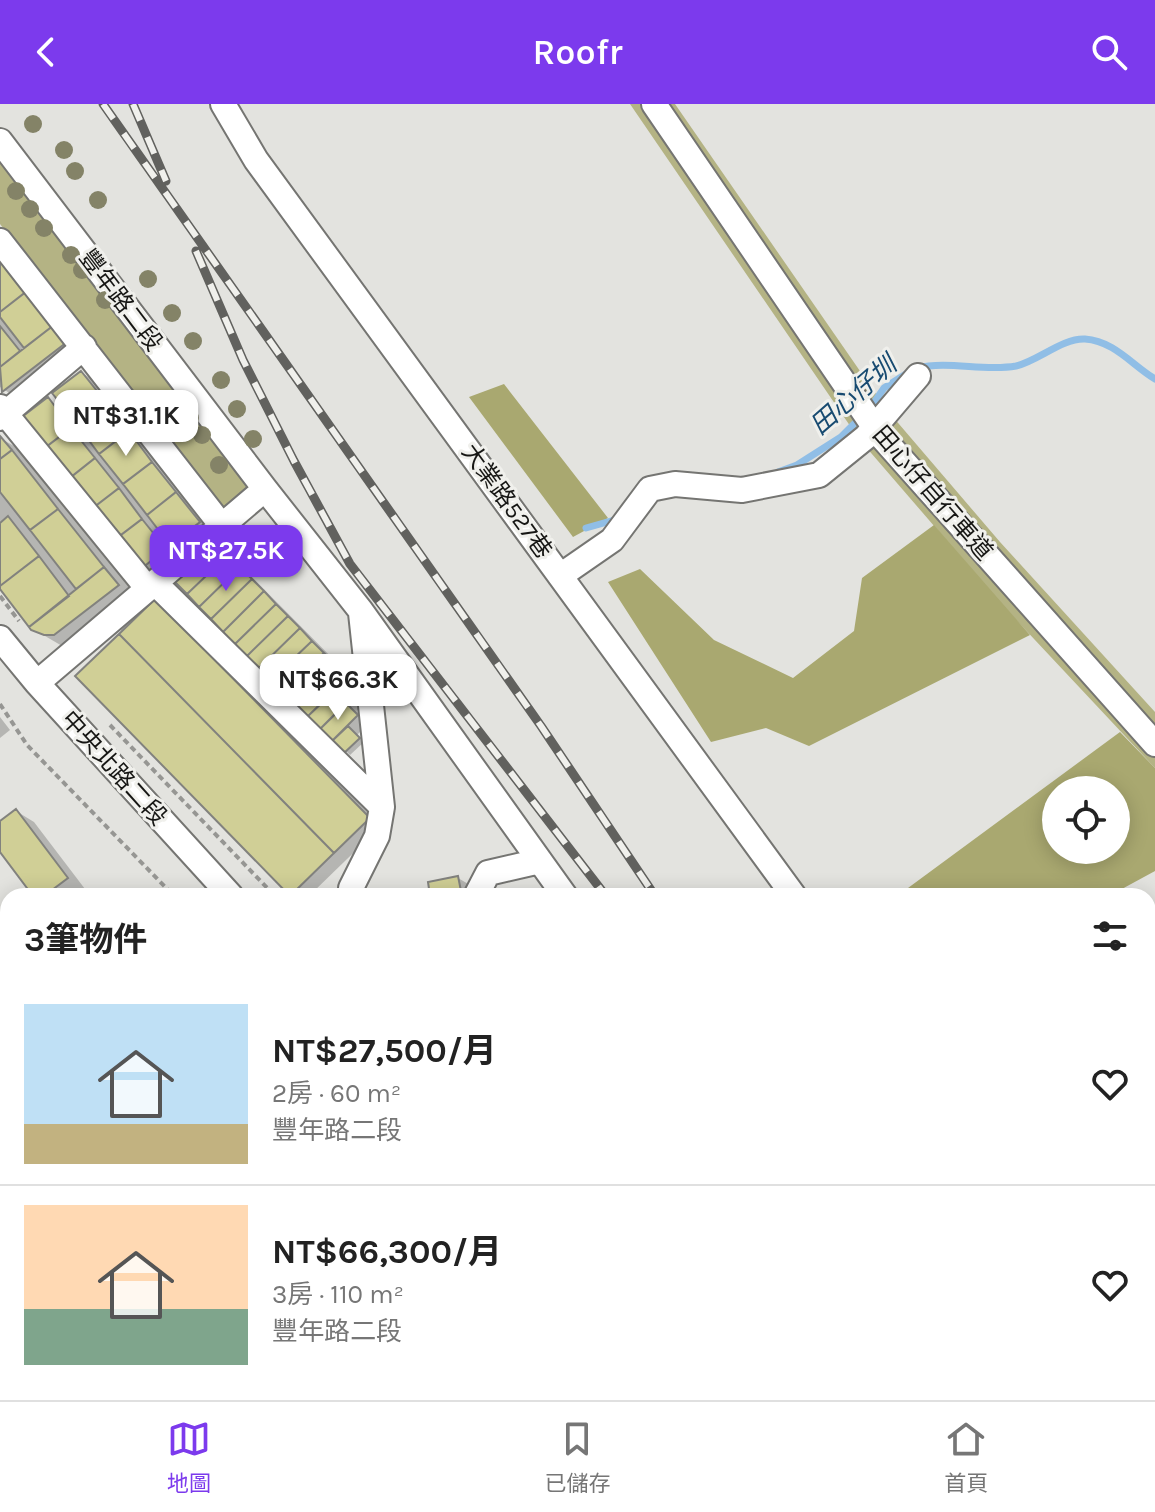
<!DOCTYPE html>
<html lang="zh-TW">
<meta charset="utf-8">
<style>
:root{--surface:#fff;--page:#f6f6f6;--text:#222;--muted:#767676;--line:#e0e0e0;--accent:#7c3aed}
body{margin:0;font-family:Karla,"Noto Sans TC",sans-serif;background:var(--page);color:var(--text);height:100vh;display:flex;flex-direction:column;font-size:30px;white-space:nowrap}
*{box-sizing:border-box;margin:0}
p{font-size:26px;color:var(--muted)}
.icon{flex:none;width:44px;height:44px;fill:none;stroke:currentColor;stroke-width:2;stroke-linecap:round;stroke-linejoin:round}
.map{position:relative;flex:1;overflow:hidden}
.drawer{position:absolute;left:0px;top:784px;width:1156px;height:512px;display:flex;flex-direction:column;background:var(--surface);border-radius:24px 24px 0 0;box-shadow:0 4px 20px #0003}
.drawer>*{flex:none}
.controls{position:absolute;left:1042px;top:672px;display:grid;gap:16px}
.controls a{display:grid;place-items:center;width:88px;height:88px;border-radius:50%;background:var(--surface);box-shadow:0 4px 20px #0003;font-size:40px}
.price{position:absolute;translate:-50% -68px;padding:0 18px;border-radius:16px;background:#fff;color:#222;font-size:26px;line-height:52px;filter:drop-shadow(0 2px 4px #0008)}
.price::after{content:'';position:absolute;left:50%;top:48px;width:24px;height:18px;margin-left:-12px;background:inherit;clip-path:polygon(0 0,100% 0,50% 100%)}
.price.current{background:var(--accent);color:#fff}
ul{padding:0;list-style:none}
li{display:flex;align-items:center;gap:24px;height:200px;padding:0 24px}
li+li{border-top:2px solid var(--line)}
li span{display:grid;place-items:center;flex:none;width:224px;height:160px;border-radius:0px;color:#555}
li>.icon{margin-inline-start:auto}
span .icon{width:96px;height:96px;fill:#fffc;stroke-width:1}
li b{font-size:34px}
h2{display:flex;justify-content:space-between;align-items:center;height:96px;padding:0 24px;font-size:34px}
header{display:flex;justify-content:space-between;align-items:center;height:104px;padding:0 24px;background:var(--accent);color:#fff;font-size:36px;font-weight:600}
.tab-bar{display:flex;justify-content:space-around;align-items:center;height:112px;border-top:2px solid var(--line);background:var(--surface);font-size:22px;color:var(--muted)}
.tab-bar a{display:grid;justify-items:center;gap:4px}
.tab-bar .current{color:var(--accent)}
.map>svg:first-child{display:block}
</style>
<header><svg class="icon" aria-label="back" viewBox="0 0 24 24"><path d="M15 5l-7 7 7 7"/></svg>Roofr<svg class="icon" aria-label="search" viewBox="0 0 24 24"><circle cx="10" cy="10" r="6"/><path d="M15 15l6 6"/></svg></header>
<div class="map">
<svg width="1155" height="1296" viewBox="0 0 1155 1296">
<rect width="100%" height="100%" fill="#e3e3df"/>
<path fill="#b4b384" d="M630 0H675L887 306 1000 438 1155 608V664L1004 503 859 335Z
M3 58 255 383 223 408 0 120V60Z
M8 915V1203L0 1195V917Z
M126 1288H259L264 1296H119Z"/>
<path fill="#a9a870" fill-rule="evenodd" d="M504 280 608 414 573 433 469 293Z
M934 421 1030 531 809 642 766 624 711 638 608 478 640 465 714 536 793 574 854 527 862 474Z
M1120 628 1155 664V767L1109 792H915L908 784ZM1116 686V746H1056V686Z"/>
<path fill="#90bee6" d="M286 1288H339L346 1296H291Z"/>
<path fill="#0003" d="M0 138 90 252 28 301 0 283Z
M82 269 117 290 234 439 225 446 359 581 352 588 364 600 357 607 369 619 357 631 364 638 350 651 181 481 173 487 138 466 48 296 69 308Z
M0 334 35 354 152 500 167 504 381 722 309 792 292 790 78 573 123 529 121 526 90 550 69 546 33 525 0 482Z
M0 613 10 626 0 634Z
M16 707 34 718 85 785 76 792H36L0 745V719Z
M458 774 470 781 472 792H432Z
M432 1288H480L470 1296H438Z
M519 1288H541L548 1296H509Z
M572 1288H632L639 1296H577Z
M743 1288H854L858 1292 853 1296H733Z"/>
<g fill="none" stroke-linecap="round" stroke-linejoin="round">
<path stroke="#90bee6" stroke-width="7" d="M916 264C950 256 983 268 1016 262 1038 257 1062 234 1085 235 1114 237 1132 261 1155 275
M778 368 797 361 841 333 871 303 884 284 906 270
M586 424 618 415"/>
<path stroke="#90bee6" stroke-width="42" d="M1148 1134 1155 1127
M954 1296 964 1288"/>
</g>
<path fill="#d0cf96" stroke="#82827e" stroke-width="2" d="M0 153 27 187 0 208Z
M27 187 54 221 24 244 0 213V208Z
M54 221 67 238 2 288 0 263Z
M0 222 20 247 0 263Z
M81 267 105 297 76 319 52 289Z
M48 293 71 324 42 346 18 316Z
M105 297 129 327 99 350 76 319Z
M71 324 95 354 66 377 42 346Z
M129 327 152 358 123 380 99 350Z
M0 332 12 346 0 355Z
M12 346 58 405 30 426 0 388V355Z
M95 354 119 384 89 407 66 377Z
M152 358 176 388 147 411 123 380Z
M119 384 142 415 113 437 89 407Z
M176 388 200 418 170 441 147 411Z
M58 405 104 463 76 485 30 426Z
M8 412 39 452 0 482V419Z
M142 415 166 445 137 468 113 437Z
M216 439 228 451 187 490 175 478Z
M228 451 240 463 199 503 187 490Z
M39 452 69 492 29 523 0 485V482Z
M104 463 119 481 54 531H44L31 526 29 523Z
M240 463 252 475 211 515 199 503Z
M252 475 264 487 223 528 211 515Z
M264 487 276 500 235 540 223 528Z
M155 495 370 714 334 749 119 530Z
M276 500 288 512 247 552 235 540Z
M288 512 300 524 259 564 247 552Z
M300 524 312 537 271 576 259 564Z
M119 530 334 749 290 792 75 572Z
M312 537 324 549 283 589 271 576Z
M324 549 336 561 295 601 283 589Z
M336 561 348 573 307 613 295 601Z
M342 580 354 592 319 626 307 613Z
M346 599 358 611 331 638 319 626Z
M348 622 360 634 343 650 331 638Z
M16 705 68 774 44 792H33L0 748V717Z
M458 772 462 792H430L428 778Z
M516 1288H537L543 1296H506Z
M574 1288H604L593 1296H576L571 1291Z
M604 1288H628L631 1292 623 1296H593Z
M740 1288H774L765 1296H730Z
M774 1288H809L799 1296H765Z
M809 1288H843L834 1296H799Z"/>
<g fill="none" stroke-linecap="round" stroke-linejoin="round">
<path stroke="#c4c4c1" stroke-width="24" stroke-dasharray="24 12" stroke-linecap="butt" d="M1011 1296 1020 1288"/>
<defs>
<path id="minor" d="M223 0 256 56 794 792
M654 0 879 330 1155 640
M0 37 265 385 361 507 565 792
M0 137 222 422
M0 303 148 485
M0 314 84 243
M560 472 612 436 650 385 675 380 742 386 819 371 866 333 918 272
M155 479 382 703
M0 534 37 579 231 792
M37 579 265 385
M351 792V784L377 732 382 703 361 509
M476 792 488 769 540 757
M0 840 8 839
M1148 1081 1155 1076
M1148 1180 1155 1174
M0 1226 8 1234
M1148 1234 1155 1237
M86 1288 87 1296
M367 1288 374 1296
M674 1288 681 1296
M6 1296 8 1284
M877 1296 886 1288"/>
</defs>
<use href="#minor" stroke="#757572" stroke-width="28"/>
<path stroke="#969693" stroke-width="4" stroke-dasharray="6 4" stroke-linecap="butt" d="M0 492 19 517
M0 600 27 641 174 792
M110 621 275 792
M713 1288 720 1296
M992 1288 1001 1296
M724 1296 734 1288"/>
<use href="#minor" stroke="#fff" stroke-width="24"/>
<defs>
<path id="rail" d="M103 0 541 622 655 792
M133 0 166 77
M196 147 243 256 294 357 350 460 606 792
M1030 1288 1038 1296
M1063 1288 1073 1296"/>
</defs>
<use href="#rail" stroke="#61615e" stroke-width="9"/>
<use href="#rail" stroke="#f0f0ec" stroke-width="6" stroke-dasharray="18" stroke-linecap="butt"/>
</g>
<g fill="#848367">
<circle cx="33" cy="20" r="9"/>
<circle cx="64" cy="46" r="9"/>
<circle cx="75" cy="67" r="9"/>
<circle cx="16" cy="87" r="9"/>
<circle cx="98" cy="96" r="9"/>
<circle cx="30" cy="105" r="9"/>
<circle cx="44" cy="124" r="9"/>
<circle cx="71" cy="151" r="9"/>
<circle cx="82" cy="166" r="9"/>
<circle cx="148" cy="175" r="9"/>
<circle cx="105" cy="196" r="9"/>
<circle cx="172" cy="209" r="9"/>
<circle cx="193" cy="237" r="9"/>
<circle cx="221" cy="276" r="9"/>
<circle cx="237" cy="305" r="9"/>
<circle cx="190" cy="314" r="9"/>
<circle cx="202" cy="331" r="9"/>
<circle cx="253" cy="335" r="9"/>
<circle cx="219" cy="361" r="9"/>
</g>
<g text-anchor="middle" stroke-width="6" stroke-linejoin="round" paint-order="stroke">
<g font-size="24" fill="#161614" stroke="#f0f0ec">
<text transform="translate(121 196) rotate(53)" y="8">豐年路二段</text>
<text transform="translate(933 389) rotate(49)" y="8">田心仔自行車道</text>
<text transform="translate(507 397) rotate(54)" y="8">大業路527巷</text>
<text transform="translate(114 664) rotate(48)" y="8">中央北路二段</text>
</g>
<g font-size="26" font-style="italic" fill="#184b71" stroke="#f0f0ec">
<text transform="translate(853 291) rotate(-41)" y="9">田心仔圳</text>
</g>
</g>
</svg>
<div class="controls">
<a><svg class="icon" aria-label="locate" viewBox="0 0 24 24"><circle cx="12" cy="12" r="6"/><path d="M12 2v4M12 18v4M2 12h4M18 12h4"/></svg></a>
</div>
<b class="price" style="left:126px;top:354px">NT$31.1K</b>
<b class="price current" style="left:226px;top:489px">NT$27.5K</b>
<b class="price" style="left:338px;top:618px">NT$66.3K</b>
<section class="drawer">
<h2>3筆物件<svg class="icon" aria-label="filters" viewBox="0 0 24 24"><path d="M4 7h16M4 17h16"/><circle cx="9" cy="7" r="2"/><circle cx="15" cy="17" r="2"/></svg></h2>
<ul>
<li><span style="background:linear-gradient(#bfe0f5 75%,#c2b280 0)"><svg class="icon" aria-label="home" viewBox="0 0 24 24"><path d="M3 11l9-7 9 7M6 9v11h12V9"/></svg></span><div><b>NT$27,500/月</b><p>2房 · 60 m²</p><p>豐年路二段</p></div><svg class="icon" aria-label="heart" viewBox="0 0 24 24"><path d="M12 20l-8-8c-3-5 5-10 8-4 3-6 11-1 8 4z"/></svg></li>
<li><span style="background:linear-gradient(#ffd9b3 65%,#7fa58c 0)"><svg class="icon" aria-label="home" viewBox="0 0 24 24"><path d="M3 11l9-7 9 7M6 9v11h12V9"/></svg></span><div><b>NT$66,300/月</b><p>3房 · 110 m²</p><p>豐年路二段</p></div><svg class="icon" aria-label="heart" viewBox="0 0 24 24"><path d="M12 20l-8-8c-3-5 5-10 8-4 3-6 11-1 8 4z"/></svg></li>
</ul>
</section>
</div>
<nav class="tab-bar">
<a class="current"><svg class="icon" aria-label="map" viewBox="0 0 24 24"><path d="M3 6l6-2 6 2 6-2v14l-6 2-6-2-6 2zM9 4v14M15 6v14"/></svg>地圖</a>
<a><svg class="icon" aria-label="saved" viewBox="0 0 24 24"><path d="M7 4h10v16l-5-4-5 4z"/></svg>已儲存</a>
<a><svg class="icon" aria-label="home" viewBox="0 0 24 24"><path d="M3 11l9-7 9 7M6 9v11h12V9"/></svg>首頁</a>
</nav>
